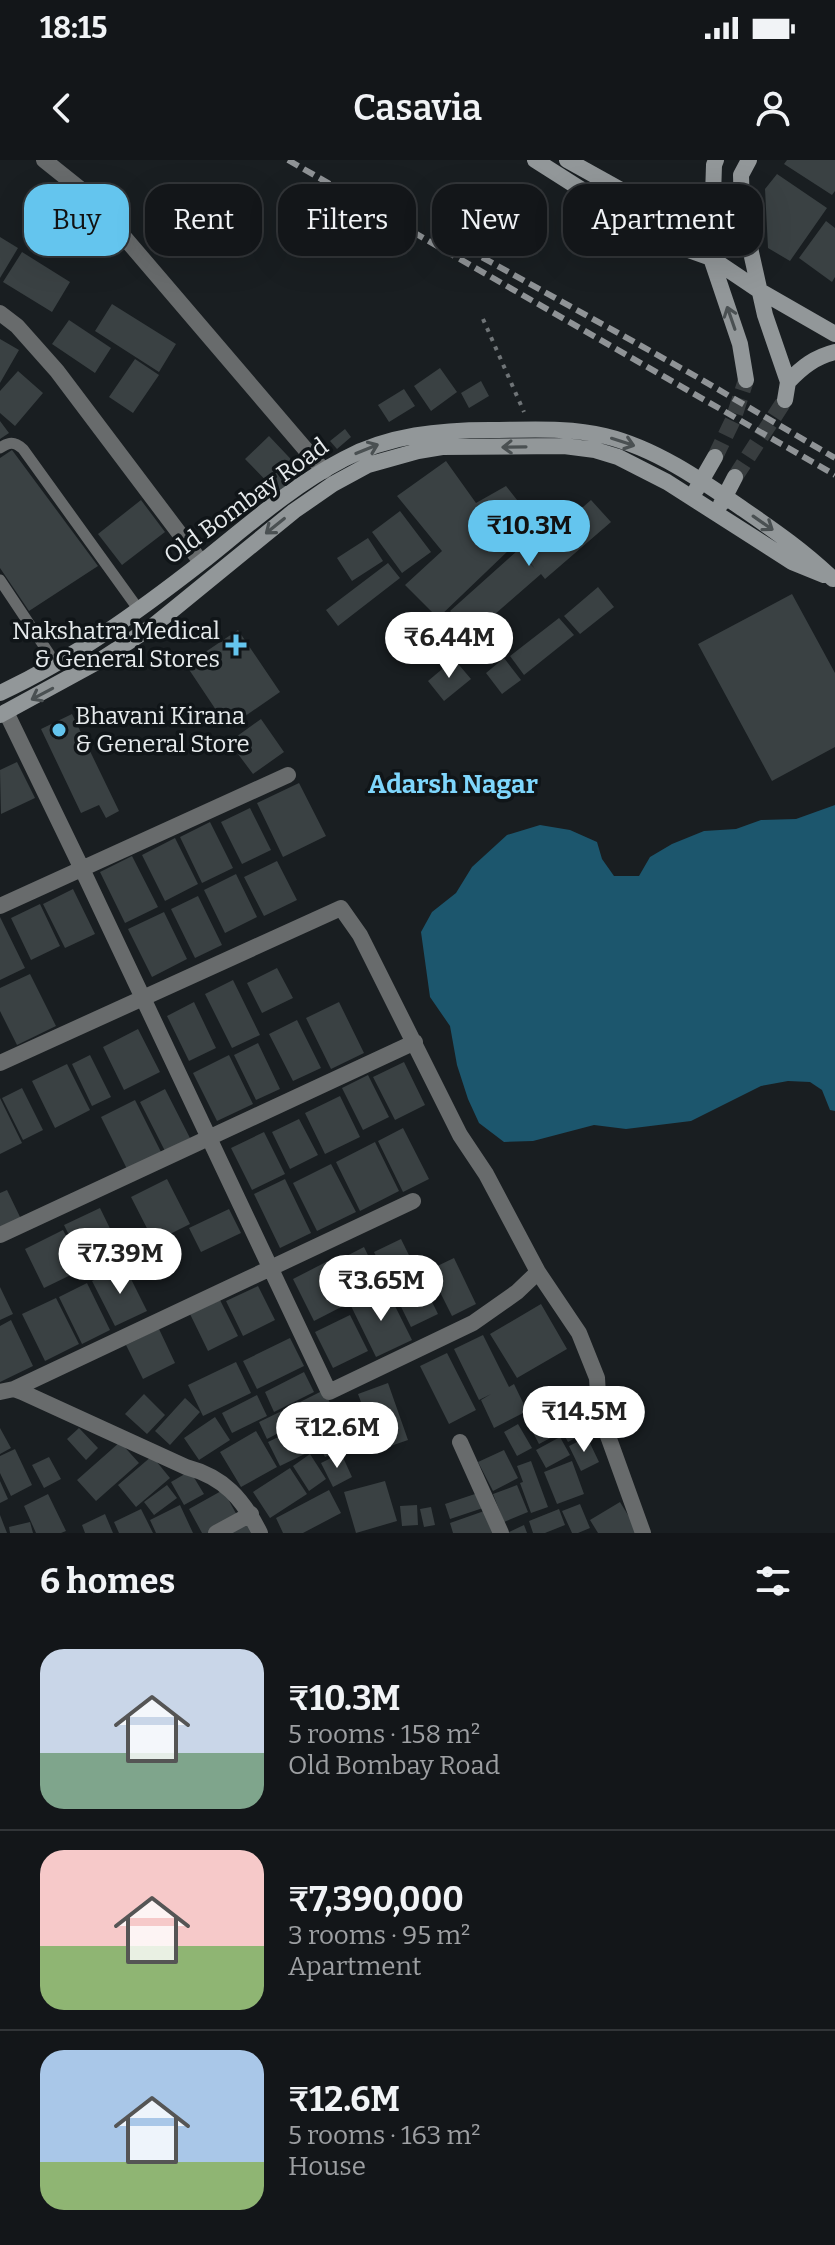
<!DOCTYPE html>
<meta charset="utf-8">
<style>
:root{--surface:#131619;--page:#202326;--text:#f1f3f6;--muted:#9d9fa2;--line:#323538;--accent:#64c5ee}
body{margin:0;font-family:Bitter,serif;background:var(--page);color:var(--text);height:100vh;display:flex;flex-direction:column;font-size:30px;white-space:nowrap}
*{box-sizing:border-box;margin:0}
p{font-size:26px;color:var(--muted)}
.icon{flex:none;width:44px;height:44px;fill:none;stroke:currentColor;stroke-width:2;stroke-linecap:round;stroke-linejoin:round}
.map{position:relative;height:1373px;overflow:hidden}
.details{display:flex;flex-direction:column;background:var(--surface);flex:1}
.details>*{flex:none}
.top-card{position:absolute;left:24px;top:24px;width:788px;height:72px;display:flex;gap:16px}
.price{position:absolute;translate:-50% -68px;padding:0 18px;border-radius:28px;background:#fff;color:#222;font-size:26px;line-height:52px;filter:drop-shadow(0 2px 4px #0008)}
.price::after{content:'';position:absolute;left:50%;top:48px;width:24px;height:18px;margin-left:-12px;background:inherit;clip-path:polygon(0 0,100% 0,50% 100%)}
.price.active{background:var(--accent);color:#111}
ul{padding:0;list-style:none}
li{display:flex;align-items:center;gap:24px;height:200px;padding:0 40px}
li+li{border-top:2px solid var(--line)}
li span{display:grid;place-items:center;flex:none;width:224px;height:160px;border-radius:24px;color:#555}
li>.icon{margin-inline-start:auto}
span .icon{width:96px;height:96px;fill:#fffc;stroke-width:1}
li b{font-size:34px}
h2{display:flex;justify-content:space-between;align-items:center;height:96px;padding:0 40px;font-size:34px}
.chip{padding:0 28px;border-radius:24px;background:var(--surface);box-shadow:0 8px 32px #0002,0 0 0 2px var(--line);font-size:28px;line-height:72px}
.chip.active{background:var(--accent);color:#111}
.status{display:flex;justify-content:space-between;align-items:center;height:56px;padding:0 40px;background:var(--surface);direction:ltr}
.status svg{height:22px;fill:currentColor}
header{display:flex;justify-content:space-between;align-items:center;height:104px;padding:0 40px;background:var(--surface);font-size:36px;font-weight:600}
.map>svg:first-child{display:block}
</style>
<div class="status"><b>18:15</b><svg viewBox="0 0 49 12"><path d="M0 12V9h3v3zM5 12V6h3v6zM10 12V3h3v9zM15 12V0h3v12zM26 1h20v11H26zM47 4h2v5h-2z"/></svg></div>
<header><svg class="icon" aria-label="back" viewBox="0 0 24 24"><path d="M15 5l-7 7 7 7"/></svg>Casavia<svg class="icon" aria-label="person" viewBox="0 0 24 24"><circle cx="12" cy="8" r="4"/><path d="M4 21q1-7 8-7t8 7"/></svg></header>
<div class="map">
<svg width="835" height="1373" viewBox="0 0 835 1373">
<rect width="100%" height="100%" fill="#191e21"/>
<path fill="#1c566d" d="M835 645V951L830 950 822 930 810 922 788 921 761 926 691 961 626 969 594 965 533 981 504 982 479 963 468 939 457 905 450 866 430 837 421 772 432 752 456 733 472 707 507 675 540 665 570 670 597 682 602 699 614 716H639L650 697 672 684 704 671 736 669 761 660 796 659Z"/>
<path fill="#3a4143" d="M787 0H835V31L832 35 784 4Z
M777 14 827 48 790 101 768 88 765 29Z
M826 61 835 68V117L832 122 799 98Z
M0 77 18 88 0 118Z
M22 92 70 122 52 152 3 122Z
M112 144 176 184 159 212 95 171Z
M69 160 111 188 95 213 52 184Z
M0 179 19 190 0 223Z
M135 199 159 215 133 253 109 237Z
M440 208 457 232 431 251 414 226Z
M18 211 43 233 15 266 0 253V231Z
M481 221 489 236 469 248 461 233Z
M404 229 415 246 389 262 378 245Z
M0 261 9 273 0 279Z
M345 269 351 277 337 289 330 281Z
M269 276 303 312 279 334 245 299Z
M12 290 98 406 29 451 0 408V298Z
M446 301 476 343 506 326 536 364 438 458 405 425 442 391 397 336Z
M141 340 165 372 122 405 98 374Z
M591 340 611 362 545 419 541 414 471 475 450 451 518 390 535 409 526 397Z
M400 351 431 392 402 413 372 372Z
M368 378 383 401 352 421 337 398Z
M388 403 400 418 338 466 326 450Z
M598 427 614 447 580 474 564 456Z
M792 434 835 513V587L772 621 698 484Z
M559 458 574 475 524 515 510 496Z
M460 467 478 485 460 502 443 483Z
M238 470 280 532 228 568 186 505Z
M504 498 521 520 502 534 486 513Z
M454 499 471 519 444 541 428 521Z
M72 554 119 651 106 658 99 645 81 653 41 569Z
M261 559 284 592 253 614 229 582Z
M17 602 35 638 1 654 0 610Z
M299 623 326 676 283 697 257 643Z
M250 648 271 690 242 704 221 662Z
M210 662 233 708 202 723 180 677Z
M175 678 198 724 165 741 142 695Z
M132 696 158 747 125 763 100 712Z
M277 701 297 740 264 756 244 717Z
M236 714 257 757 225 773 204 730Z
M73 729 95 774 65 788 43 744Z
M198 736 222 785 195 798 171 749Z
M40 744 60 786 31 800 11 758Z
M164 752 187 799 152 817 128 769Z
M0 757 25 808 0 820Z
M277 808 293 838 262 853 247 823Z
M30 814 56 866 17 885 0 851V828Z
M233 820 260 875 232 888 205 834Z
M194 842 216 888 189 901 167 856Z
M339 842 364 893 331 909 306 858Z
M297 860 321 908 293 921 269 874Z
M138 869 160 912 124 930 103 887Z
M258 883 280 929 256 940 234 895Z
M90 895 111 937 92 946 72 904Z
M229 895 253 944 217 961 193 913Z
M404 902 425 945 395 960 373 917Z
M67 904 90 950 55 968 32 921Z
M368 915 389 957 363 970 342 928Z
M22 928 43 970 23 980 2 938Z
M165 929 190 978 165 991 140 942Z
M340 936 360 977 325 994 305 953Z
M0 938 22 983 0 994Z
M135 940 161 992 127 1009 101 957Z
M299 959 318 995 290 1009 272 972Z
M403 968 429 1019 403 1032 378 981Z
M264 972 285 1014 252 1030 231 988Z
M375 982 399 1031 360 1051 336 1002Z
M331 1004 356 1052 317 1071 293 1023Z
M167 1019 190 1064 154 1082 131 1037Z
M285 1019 311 1073 280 1088 254 1034Z
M7 1030 21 1059 0 1070V1033Z
M100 1048 123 1095 88 1113 64 1065Z
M229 1049 241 1073 201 1092 189 1068Z
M63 1070 83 1109 44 1128 25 1089Z
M401 1079 438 1154 411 1167 374 1092Z
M364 1087 383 1126 352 1142 333 1103Z
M454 1098 476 1144 452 1156 429 1110Z
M328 1101 349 1143 314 1161 293 1119Z
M124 1105 147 1151 115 1166 92 1121Z
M87 1123 110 1170 82 1184 59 1137Z
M258 1126 275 1160 243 1176 226 1141Z
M0 1127 13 1154 0 1160Z
M386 1128 412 1180 376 1197 351 1146Z
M56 1138 79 1184 45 1201 22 1154Z
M220 1140 238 1176 208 1191 190 1154Z
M541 1144 567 1189 517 1218 490 1174Z
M350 1155 368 1191 333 1208 315 1172Z
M11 1160 33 1206 0 1222V1166Z
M159 1169 175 1203 143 1219 126 1185Z
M483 1175 509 1227 514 1224 527 1251 494 1268 481 1240 491 1234 479 1240 454 1189Z
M290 1178 304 1206 257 1229 243 1201Z
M447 1193 476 1250 449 1264 420 1206Z
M236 1202 251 1233 203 1256 188 1225Z
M304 1212 314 1232 274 1252 265 1232Z
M388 1223 408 1280 379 1290 358 1234Z
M324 1230 336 1256 309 1269 296 1244Z
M144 1234 165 1255 147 1274 125 1254Z
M257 1235 267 1256 232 1273 222 1253Z
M185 1238 200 1252 170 1285 155 1271Z
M290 1247 298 1263 267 1279 259 1262Z
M545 1254 556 1275 539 1284 528 1263Z
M215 1257 230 1280 199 1300 184 1278Z
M339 1260 352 1284 325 1297 313 1273Z
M578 1262 584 1273 568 1282 562 1271Z
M518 1264 532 1288 517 1296 504 1272Z
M301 1266 313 1290 280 1306 268 1282Z
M0 1268 11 1288 0 1294Z
M79 1268 98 1288 86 1300 67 1279Z
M256 1271 277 1307 241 1327 220 1292Z
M560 1277 570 1295 546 1308 536 1290Z
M587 1277 599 1302 581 1311 569 1286Z
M120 1282 139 1303 96 1341 77 1320Z
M15 1289 32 1325 11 1336 0 1313V1296Z
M504 1290 518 1318 493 1331 478 1302Z
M341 1293 352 1317 333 1327 321 1303Z
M310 1294 326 1319 309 1331 293 1306Z
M152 1296 170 1318 136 1347 118 1325Z
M49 1297 61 1319 44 1328 32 1305Z
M531 1301 548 1347 531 1353 520 1323 523 1322 517 1306Z
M572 1301 584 1334 557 1344 544 1312Z
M290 1308 307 1334 270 1358 253 1332Z
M190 1311 204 1334 184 1345 171 1322Z
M0 1321 8 1339 0 1343Z
M385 1321 397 1361 356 1373 344 1332Z
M167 1325 177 1338 154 1355 144 1342Z
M517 1325 528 1352 504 1362 493 1334Z
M223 1330 238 1357 210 1373H202L189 1349Z
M329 1330 341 1353 303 1373H283L276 1358Z
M478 1333 483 1348 450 1359 445 1344Z
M48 1334 66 1371 61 1373H36L24 1346Z
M620 1342 639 1373H598L590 1360Z
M580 1344 590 1368 578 1373H572L562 1351Z
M180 1345 193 1373H156L150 1360Z
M417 1345 418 1365 402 1366 400 1346Z
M431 1347 435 1365 424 1367 420 1349Z
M141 1349 153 1373H119L114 1362Z
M559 1349 565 1365 545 1373H533L529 1361Z
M487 1350 496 1373H453L450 1363Z
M105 1354 113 1373H85L82 1365Z
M0 1355 7 1373H0Z
M30 1362 33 1373H10L9 1367Z
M249 1363 253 1373H227Z
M524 1365 527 1373H507Z"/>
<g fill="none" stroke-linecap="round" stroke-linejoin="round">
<path stroke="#383d3f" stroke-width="16" stroke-dasharray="16 8" stroke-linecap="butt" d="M715 297 733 260 746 220
M735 317 785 240"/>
<path stroke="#6f7477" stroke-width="4" stroke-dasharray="4 6" stroke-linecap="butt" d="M483 159 524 252"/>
<path stroke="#686b6c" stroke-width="11" d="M0 288C9 282 14 281 23 289L139 450
M0 420 56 504"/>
<path stroke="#686b6c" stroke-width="16" d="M44 0 89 36 324 311
M0 153 17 166 57 211 201 402
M6 552 82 709 329 1232 473 1163 517 1132 538 1112 579 1173 597 1218 599 1251 643 1373
M0 746 288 615
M0 903 341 748 360 775 460 975 486 1014 538 1112
M0 1075 415 882
M14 1229 413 1041
M0 1232 14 1229 22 1232 186 1307C224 1317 243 1339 260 1373
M460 1282 501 1373
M216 1373 251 1354"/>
<path stroke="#929799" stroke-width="16" d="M535 0 653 75 669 83 711 98 760 131 835 174
M567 0 630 35 655 46 712 53
M716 0 714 5 711 98 740 184 746 220
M749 0 741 15 742 52 765 155 788 222 785 240
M788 222C802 207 815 197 835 192
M696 330 715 297
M721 344 735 317
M0 533C73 499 139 451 202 402 247 366 292 326 344 299 389 275 440 270 490 270 528 270 568 267 605 276 655 288 701 320 743 349 775 371 805 392 833 419
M0 555 99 501 153 466 294 351 333 324 368 305 418 291 442 287 564 286 595 290 618 297 667 322 792 402 824 415"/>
<path stroke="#8f9396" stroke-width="6" stroke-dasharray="12 6" stroke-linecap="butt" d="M288 0 835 315
M435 71 697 217 835 298"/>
</g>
<defs><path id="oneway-shaft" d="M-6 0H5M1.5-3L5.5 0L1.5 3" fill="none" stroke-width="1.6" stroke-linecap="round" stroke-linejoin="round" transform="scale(2)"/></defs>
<g stroke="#4a5052">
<use href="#oneway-shaft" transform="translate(731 158) rotate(-109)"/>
<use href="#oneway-shaft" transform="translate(623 282) rotate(18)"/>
<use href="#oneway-shaft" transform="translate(514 287) rotate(179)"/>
<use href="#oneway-shaft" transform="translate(367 289) rotate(-22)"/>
<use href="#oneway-shaft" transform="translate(763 363) rotate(35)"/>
<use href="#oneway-shaft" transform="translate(275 366) rotate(141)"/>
<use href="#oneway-shaft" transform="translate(42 534) rotate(152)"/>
</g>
<g fill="#64c5ee" stroke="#101518" stroke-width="3">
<path d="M232 473h8v8h8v8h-8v8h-8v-8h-8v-8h8z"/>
<circle cx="59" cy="570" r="8"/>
</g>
<g text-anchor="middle" stroke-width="7" stroke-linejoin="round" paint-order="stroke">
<g font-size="24" fill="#e6eaec" stroke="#101518">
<text transform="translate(246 341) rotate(-36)" y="8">Old Bombay Road</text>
</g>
<g font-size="24" fill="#e6eaec" stroke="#101518" text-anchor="end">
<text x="220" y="479">Nakshatra Medical<tspan x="220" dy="28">&amp; General Stores</tspan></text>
<text x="75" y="564" text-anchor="start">Bhavani Kirana<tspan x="75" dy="28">&amp; General Store</tspan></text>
</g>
<g font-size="26" font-weight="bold" fill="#7ed6fc" stroke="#101518">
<text x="453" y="633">Adarsh Nagar</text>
</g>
</g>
</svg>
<b class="price active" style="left:529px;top:408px">₹10.3M</b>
<b class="price" style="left:449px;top:520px">₹6.44M</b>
<b class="price" style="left:120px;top:1136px">₹7.39M</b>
<b class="price" style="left:381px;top:1163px">₹3.65M</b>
<b class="price" style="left:584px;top:1294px">₹14.5M</b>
<b class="price" style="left:337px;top:1310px">₹12.6M</b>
<div class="top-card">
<a class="chip active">Buy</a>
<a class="chip">Rent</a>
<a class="chip">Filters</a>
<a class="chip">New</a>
<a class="chip">Apartment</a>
</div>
</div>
<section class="details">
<h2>6 homes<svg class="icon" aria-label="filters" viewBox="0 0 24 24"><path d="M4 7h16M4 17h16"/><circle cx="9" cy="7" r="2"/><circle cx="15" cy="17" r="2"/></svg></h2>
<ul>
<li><span style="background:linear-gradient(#c9d6e8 65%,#7fa58c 0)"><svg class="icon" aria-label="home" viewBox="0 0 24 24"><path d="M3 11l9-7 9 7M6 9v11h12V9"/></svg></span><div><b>₹10.3M</b><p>5 rooms · 158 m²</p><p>Old Bombay Road</p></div></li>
<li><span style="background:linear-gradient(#f6c9c9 60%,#8fb573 0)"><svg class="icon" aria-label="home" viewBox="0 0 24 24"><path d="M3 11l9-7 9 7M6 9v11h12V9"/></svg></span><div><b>₹7,390,000</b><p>3 rooms · 95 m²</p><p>Apartment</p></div></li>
<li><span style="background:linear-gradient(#a9c7e8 70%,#8fb573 0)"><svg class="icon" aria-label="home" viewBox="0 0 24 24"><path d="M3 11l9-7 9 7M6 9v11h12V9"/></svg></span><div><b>₹12.6M</b><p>5 rooms · 163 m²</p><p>House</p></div></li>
</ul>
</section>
